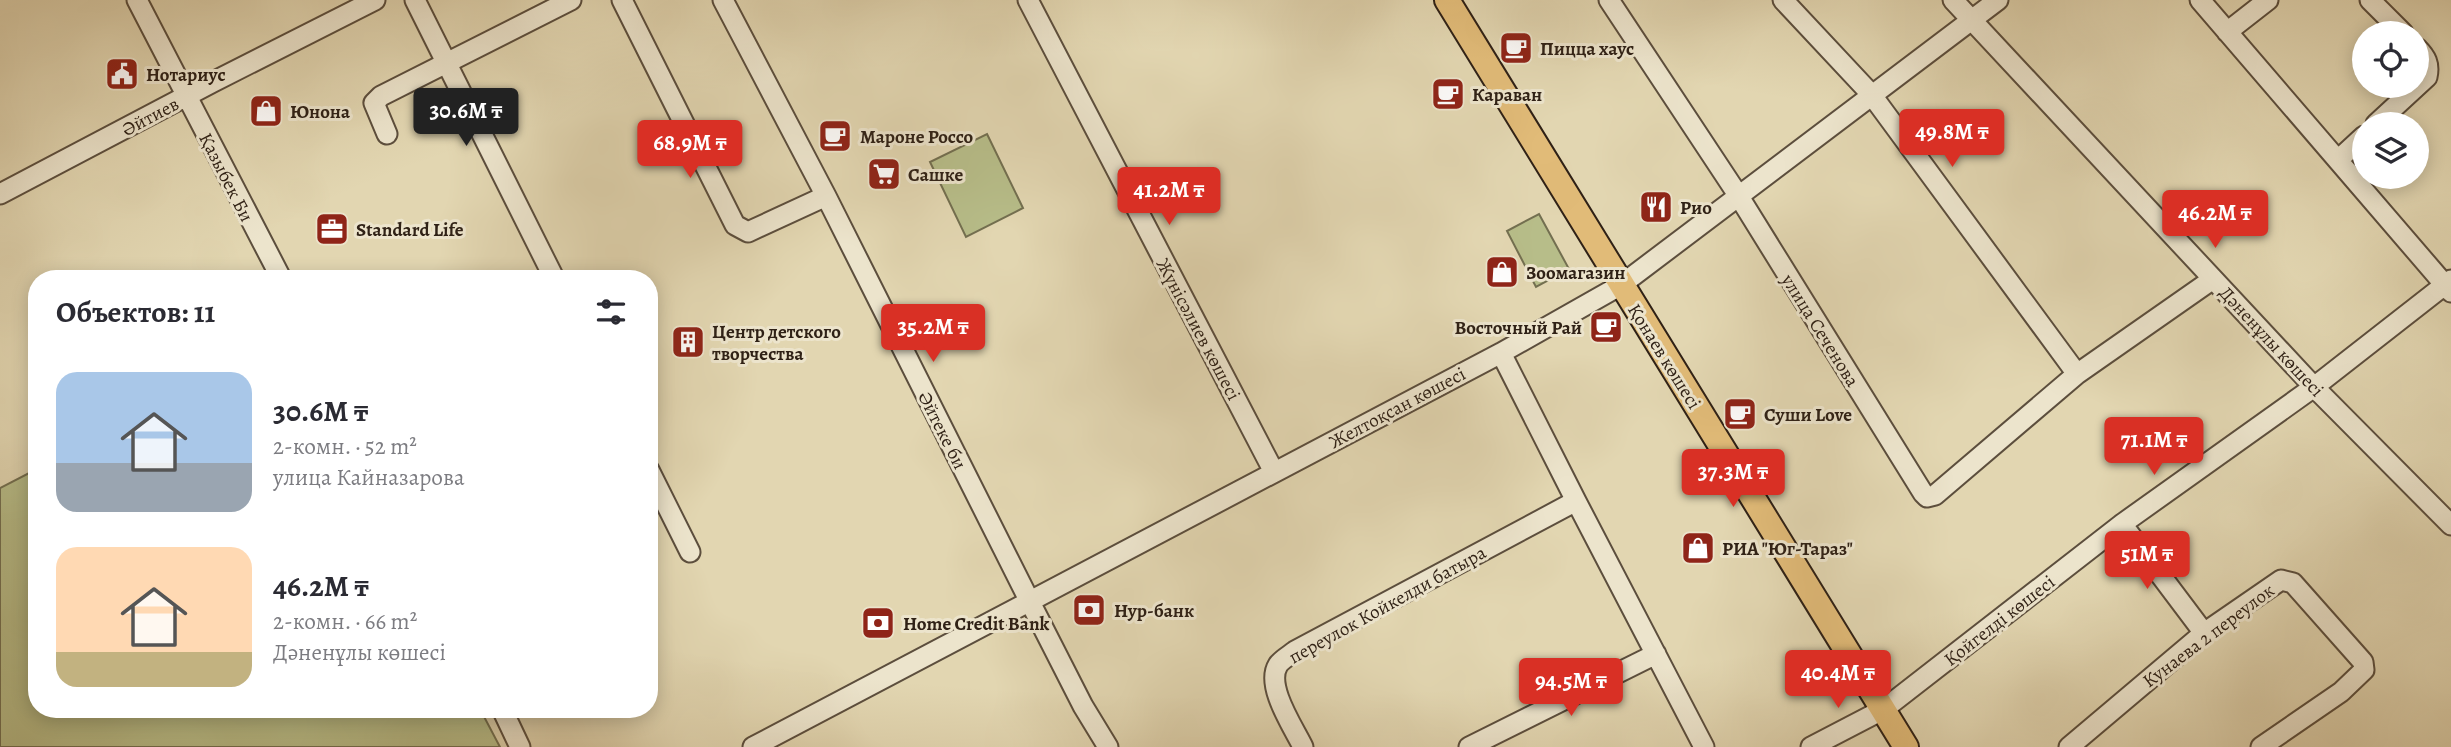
<!DOCTYPE html>
<html lang="ru">
<meta charset="utf-8">
<style>
:root{--surface:#fff;--page:#f7f7f7;--text:#2b2b33;--muted:#7c7c81;--accent:#d93025}
body{margin:0;font-family:Alegreya,serif;background:var(--page);color:var(--text);height:100vh;display:flex;flex-direction:column;font-size:26px;white-space:nowrap}
*{box-sizing:border-box;margin:0}
p{font-size:23px;color:var(--muted)}
.icon{flex:none;width:38px;height:38px;fill:none;stroke:currentColor;stroke-width:2;stroke-linecap:round;stroke-linejoin:round}
.map{position:relative;flex:1;overflow:hidden}
.side{position:absolute;left:28px;top:270px;width:630px;height:448px;display:flex;flex-direction:column;background:var(--surface);border-radius:28px;box-shadow:0 4px 18px #0003}
.side>*{flex:none}
.controls{position:absolute;left:2352px;top:21px;display:grid;gap:14px}
.controls a{display:grid;place-items:center;width:77px;height:77px;border-radius:50%;background:var(--surface);box-shadow:0 4px 18px #0003;font-size:35px}
.price{position:absolute;translate:-50% -60px;padding:0 16px;border-radius:7px;background:var(--accent);color:#fff;font-size:23px;line-height:46px;filter:drop-shadow(0 2px 4px #0008)}
.price::after{content:'';position:absolute;left:50%;top:42px;width:21px;height:16px;margin-left:-10px;background:inherit;clip-path:polygon(0 0,100% 0,50% 100%)}
.price.selected{background:#222;color:#fff}
ul{padding:0;list-style:none}
li{display:flex;align-items:center;gap:21px;height:175px;padding:0 28px}
li span{display:grid;place-items:center;flex:none;width:196px;height:140px;border-radius:21px;color:#555}
li>.icon{margin-inline-start:auto}
span .icon{width:84px;height:84px;fill:#fffc;stroke-width:1}
li b{font-size:30px}
h2{display:flex;justify-content:space-between;align-items:center;height:84px;padding:0 28px;font-size:30px}
.map>svg:first-child{display:block}
</style>
<div class="map">
<svg width="2451" height="747" viewBox="0 0 2451 747">
<rect width="100%" height="100%" fill="#e2d6b1"/>
<filter id="stains"><feTurbulence type="fractalNoise" baseFrequency=".00286" numOctaves="4"/><feColorMatrix values="0 0 0 0 .2 0 0 0 0 .09 0 0 0 0 .02 0 0 0 .5 -.17"/></filter>
<radialGradient id="worn" r=".72"><stop offset=".6" stop-color="#630" stop-opacity="0"/><stop offset="1" stop-color="#630" stop-opacity=".3"/></radialGradient>
<path fill="#b7bd89" stroke="#736f50" stroke-width="2" d="M987 134 1023 208 966 237 930 162Z
M1539 214 1569 269 1536 287 1507 231Z
M37 469V709H480L500 747H0V488Z"/>
<g fill="none" stroke-linecap="round" stroke-linejoin="round">
<defs>
<path id="minor" d="M137 0 281 278
M415 0 554 278
M622 0 735 225 748 232 826 196
M723 0 826 196 1030 602 1083 706 1108 747
M1028 0 1274 472
M1609 0 1738 195 1923 493 1927 497 1935 495 2077 374 2213 279
M1783 0 1871 94 2077 374
M1953 0 2314 387 2451 525
M2200 0 2451 292
M2370 0 2403 33
M2227 32 2268 0
M2376 124 2427 77C2430 64 2426 57 2417 48
M387 134 374 103 381 96 571 0
M2338 160 2364 136
M0 194 213 82 375 0
M1501 353 1576 501 1704 747
M649 470 690 552
M2122 524 2204 633
M502 709 520 747
M753 747 1501 353 1621 285 1998 0
M1303 747C1294 728 1265 686 1278 665 1281 660 1290 655 1295 651L1576 501
M1469 747 1656 654
M1811 747 1884 709 2122 524 2314 387 2451 280
M2069 747 2204 633 2281 580 2293 583 2363 662 2364 670 2341 692 2261 747"/>
<path id="major" d="M1447 0 1906 747"/>
</defs>
<use href="#minor" stroke="#5c4e3d" stroke-width="23"/>
<use href="#major" stroke="#2f2116" stroke-width="28"/>
<use href="#minor" stroke="#ece4cc" stroke-width="19"/>
<use href="#major" stroke="#e1bb78" stroke-width="24"/>
</g>
<defs>
<symbol id="cafe-square" viewBox="-11 -11 22 22"><rect x="-9" y="-9" width="18" height="18" rx="4" fill="#8f2418" stroke="#ece4cc"/><path d="M-5.5-4.5H6V0H3Q3 3.5 0 3.5H-2.5Q-5.5 3.5-5.5 0ZM3-3.2v2h1.7v-2ZM-6 4.5H4V6H-6Z" fill="#fff"/></symbol>
<symbol id="civic-square" viewBox="-11 -11 22 22"><rect x="-9" y="-9" width="18" height="18" rx="4" fill="#8f2418" stroke="#ece4cc"/><path d="M-.6-6.5H3V-4.5H.6V-3L4-1V1h2V6H-6V1h2V-1L-.6-3ZM-1.2 2.5V6h2.4V2.5Z" fill="#fff"/></symbol>
<symbol id="shop-square" viewBox="-11 -11 22 22"><rect x="-9" y="-9" width="18" height="18" rx="4" fill="#8f2418" stroke="#ece4cc"/><path d="M-5-2.5h2.3a2.7 3.5 0 0 1 5.4 0H5L5.5 6h-11ZM-1.5-2.5h3a1.5 2.3 0 0 0-3 0Z" fill="#fff"/></symbol>
<symbol id="supermarket-square" viewBox="-11 -11 22 22"><rect x="-9" y="-9" width="18" height="18" rx="4" fill="#8f2418" stroke="#ece4cc"/><path d="M-6-5.5h2.5l.6 2H6L4.5 2H-2.5L-4.4-4H-6ZM-1.5 3.2a1.3 1.3 0 1 0 .1 0ZM3 3.2a1.3 1.3 0 1 0 .1 0Z" fill="#fff"/></symbol>
<symbol id="restaurant-square" viewBox="-11 -11 22 22"><rect x="-9" y="-9" width="18" height="18" rx="4" fill="#8f2418" stroke="#ece4cc"/><path d="M-5-6h1v4h1v-4h1v4h1v-4h1v5L-1.5 .5V6h-2V.5L-5-1ZM5-6V6H3V1.5H1.5Q1.5-4 5-6Z" fill="#fff"/></symbol>
<symbol id="office-square" viewBox="-11 -11 22 22"><rect x="-9" y="-9" width="18" height="18" rx="4" fill="#8f2418" stroke="#ece4cc"/><path d="M-6-3h4V-5.5h4V-3h4V5H-6ZM-1-4.5V-3h2v-1.5ZM-6 0V1H6V0Z" fill="#fff"/></symbol>
<symbol id="building-square" viewBox="-11 -11 22 22"><rect x="-9" y="-9" width="18" height="18" rx="4" fill="#8f2418" stroke="#ece4cc"/><path d="M-4-6H4V6H1V3H-1V6H-4ZM-2.5-4.3h1.7v1.8h-1.7ZM.8-4.3h1.7v1.8H.8ZM-2.5-1h1.7V.8h-1.7ZM.8-1h1.7V.8H.8Z" fill="#fff"/></symbol>
<symbol id="bank-square" viewBox="-11 -11 22 22"><rect x="-9" y="-9" width="18" height="18" rx="4" fill="#8f2418" stroke="#ece4cc"/><path d="M-6-4H6V4H-6ZM0-2.3a2.3 2.3 0 1 0 0 4.6a2.3 2.3 0 1 0 0-4.6Z" fill="#fff"/></symbol>
</defs>
<g fill-rule="evenodd">
<use href="#cafe-square" x="1497" y="29" width="38" height="38"/>
<use href="#civic-square" x="103" y="55" width="38" height="38"/>
<use href="#cafe-square" x="1429" y="75" width="38" height="38"/>
<use href="#shop-square" x="247" y="92" width="38" height="38"/>
<use href="#cafe-square" x="816" y="117" width="38" height="38"/>
<use href="#supermarket-square" x="865" y="155" width="38" height="38"/>
<use href="#restaurant-square" x="1637" y="188" width="38" height="38"/>
<use href="#office-square" x="313" y="210" width="38" height="38"/>
<use href="#shop-square" x="1483" y="253" width="38" height="38"/>
<use href="#cafe-square" x="1587" y="308" width="38" height="38"/>
<use href="#building-square" x="669" y="323" width="38" height="38"/>
<use href="#cafe-square" x="1721" y="395" width="38" height="38"/>
<use href="#shop-square" x="1679" y="529" width="38" height="38"/>
<use href="#bank-square" x="1070" y="591" width="38" height="38"/>
<use href="#bank-square" x="859" y="604" width="38" height="38"/>
</g>
<g text-anchor="middle" stroke-width="6" stroke-linejoin="round" paint-order="stroke">
<g font-size="19" font-weight="bold" fill="#2f2116" stroke="#ece4cc" text-anchor="start">
<text x="1540" y="55">Пицца хаус</text>
<text x="146" y="81">Нотариус</text>
<text x="1472" y="101">Караван</text>
<text x="290" y="118">Юнона</text>
<text x="860" y="143">Мароне Россо</text>
<text x="908" y="181">Сашке</text>
<text x="1680" y="214">Рио</text>
<text x="356" y="236">Standard Life</text>
<text x="1526" y="279">Зоомагазин</text>
<text x="1582" y="334" text-anchor="end">Восточный Рай</text>
<text x="712" y="338">Центр детского<tspan x="712" dy="22">творчества</tspan></text>
<text x="1764" y="421">Суши Love</text>
<text x="1722" y="555">РИА "Юг-Тараз"</text>
<text x="1114" y="617">Нур-банк</text>
<text x="903" y="630">Home Credit Bank</text>
</g>
<g font-size="19" fill="#2f2116" stroke="#ece4cc">
<text transform="translate(150 116) rotate(-28)" y="7">Әйтиев</text>
<text transform="translate(227 177) rotate(63)" y="7">Қазыбек Би</text>
<text transform="translate(1199 329) rotate(62)" y="7">Жүнісәлиев көшесі</text>
<text transform="translate(1821 330) rotate(58)" y="7">улица Сеченова</text>
<text transform="translate(2272 341) rotate(47)" y="7">Дәненұлы көшесі</text>
<text transform="translate(1665 356) rotate(58)" y="7">Қонаев көшесі</text>
<text transform="translate(1397 407) rotate(-28)" y="7">Желтоқсан көшесі</text>
<text transform="translate(943 430) rotate(63)" y="7">Әйтеке би</text>
<text transform="translate(1387 604) rotate(-29)" y="7">переулок Койкелди батыра</text>
<text transform="translate(1999 620) rotate(-38)" y="7">Қойгелді көшесі</text>
<text transform="translate(2208 635) rotate(-37)" y="7">Кунаева 2 переулок</text>
</g>
</g>
<rect width="100%" height="100%" filter="url(#stains)"/>
<rect width="100%" height="100%" fill="url(#worn)"/>
</svg>
<div class="controls">
<a><svg class="icon" aria-label="locate" viewBox="0 0 24 24"><circle cx="12" cy="12" r="6"/><path d="M12 2v4M12 18v4M2 12h4M18 12h4"/></svg></a>
<a><svg class="icon" aria-label="layers" viewBox="0 0 24 24"><path d="M12 4l9 5-9 5-9-5zM3 14l9 5 9-5"/></svg></a>
</div>
<b class="price selected" style="left:466px;top:148px">30.6M ₸</b>
<b class="price" style="left:1952px;top:169px">49.8M ₸</b>
<b class="price" style="left:690px;top:180px">68.9M ₸</b>
<b class="price" style="left:1169px;top:227px">41.2M ₸</b>
<b class="price" style="left:2215px;top:250px">46.2M ₸</b>
<b class="price" style="left:933px;top:364px">35.2M ₸</b>
<b class="price" style="left:2154px;top:477px">71.1M ₸</b>
<b class="price" style="left:1733px;top:509px">37.3M ₸</b>
<b class="price" style="left:2147px;top:591px">51M ₸</b>
<b class="price" style="left:1838px;top:710px">40.4M ₸</b>
<b class="price" style="left:1571px;top:718px">94.5M ₸</b>
<section class="side">
<h2>Объектов: 11<svg class="icon" aria-label="filters" viewBox="0 0 24 24"><path d="M4 7h16M4 17h16"/><circle cx="9" cy="7" r="2"/><circle cx="15" cy="17" r="2"/></svg></h2>
<ul>
<li><span style="background:linear-gradient(#a9c7e8 65%,#9aa5b1 0)"><svg class="icon" aria-label="home" viewBox="0 0 24 24"><path d="M3 11l9-7 9 7M6 9v11h12V9"/></svg></span><div><b>30.6M ₸</b><p>2-комн. · 52 m²</p><p>улица Кайназарова</p></div></li>
<li><span style="background:linear-gradient(#ffd9b3 75%,#c2b280 0)"><svg class="icon" aria-label="home" viewBox="0 0 24 24"><path d="M3 11l9-7 9 7M6 9v11h12V9"/></svg></span><div><b>46.2M ₸</b><p>2-комн. · 66 m²</p><p>Дәненұлы көшесі</p></div></li>
</ul>
</section>
</div>
